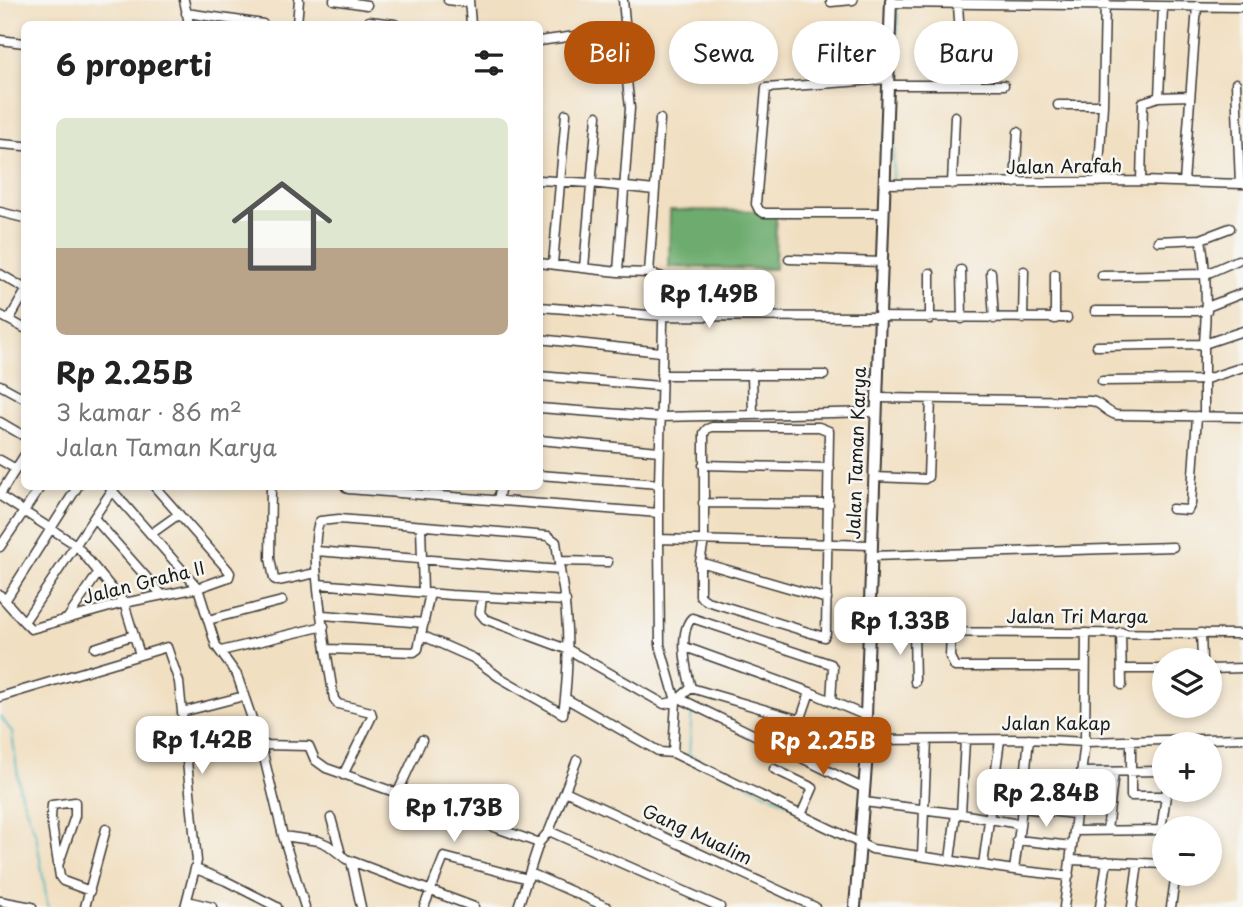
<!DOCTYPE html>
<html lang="id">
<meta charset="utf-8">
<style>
:root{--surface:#fff;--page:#f2f2f2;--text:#222;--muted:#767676;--line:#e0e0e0;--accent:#b45309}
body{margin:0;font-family:"Playpen Sans",sans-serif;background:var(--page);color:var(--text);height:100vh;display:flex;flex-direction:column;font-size:26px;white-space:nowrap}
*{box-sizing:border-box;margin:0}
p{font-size:23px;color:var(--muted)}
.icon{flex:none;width:38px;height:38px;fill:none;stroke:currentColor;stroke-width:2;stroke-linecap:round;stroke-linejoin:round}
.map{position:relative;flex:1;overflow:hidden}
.sheet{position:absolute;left:21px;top:21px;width:522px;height:469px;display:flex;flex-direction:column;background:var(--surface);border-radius:10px;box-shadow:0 4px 10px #0003}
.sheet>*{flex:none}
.hud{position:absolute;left:564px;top:21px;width:574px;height:63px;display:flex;gap:14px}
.tools{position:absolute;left:1152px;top:648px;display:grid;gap:14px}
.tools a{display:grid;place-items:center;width:70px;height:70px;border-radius:50%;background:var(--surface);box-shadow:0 4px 10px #0003;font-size:35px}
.price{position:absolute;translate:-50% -60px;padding:0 16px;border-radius:14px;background:#fff;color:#222;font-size:23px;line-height:46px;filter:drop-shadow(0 2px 4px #0008)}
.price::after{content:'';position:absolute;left:50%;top:42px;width:21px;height:16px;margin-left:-10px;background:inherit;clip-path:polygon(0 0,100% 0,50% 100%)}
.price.current{background:var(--accent);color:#fff}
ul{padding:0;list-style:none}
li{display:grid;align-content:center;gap:14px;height:371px;padding:0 35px}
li+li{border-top:2px solid var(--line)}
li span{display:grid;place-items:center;height:217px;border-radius:10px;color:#555}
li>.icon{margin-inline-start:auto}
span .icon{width:126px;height:126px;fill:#fffc;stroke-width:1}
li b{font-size:30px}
h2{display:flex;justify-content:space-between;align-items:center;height:84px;padding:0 35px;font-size:30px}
.pill{padding:0 24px;border-radius:32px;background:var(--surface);box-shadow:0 4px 10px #0003;font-size:24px;line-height:63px}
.pill.current{background:var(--accent);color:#fff}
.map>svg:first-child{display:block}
</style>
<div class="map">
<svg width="1243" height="907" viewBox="0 0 1243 907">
<rect width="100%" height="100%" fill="#f6f6f2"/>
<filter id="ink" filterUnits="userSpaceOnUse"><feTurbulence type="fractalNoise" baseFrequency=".0143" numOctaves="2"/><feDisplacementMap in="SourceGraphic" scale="14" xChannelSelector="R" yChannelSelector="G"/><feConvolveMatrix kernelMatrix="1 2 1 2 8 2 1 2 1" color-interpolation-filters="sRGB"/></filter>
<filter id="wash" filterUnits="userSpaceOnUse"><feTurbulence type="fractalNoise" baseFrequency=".00686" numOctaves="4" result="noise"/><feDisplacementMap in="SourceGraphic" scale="28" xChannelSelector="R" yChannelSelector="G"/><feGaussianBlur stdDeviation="1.57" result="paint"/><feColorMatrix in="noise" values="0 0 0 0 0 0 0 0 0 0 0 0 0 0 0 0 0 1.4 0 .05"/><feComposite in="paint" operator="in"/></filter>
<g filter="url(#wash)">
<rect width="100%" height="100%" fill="#f1dfc1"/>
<path fill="#6dac6e" stroke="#446445" stroke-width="2" d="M670 210 776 211 775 269 669 267Z"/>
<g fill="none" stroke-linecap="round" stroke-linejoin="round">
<path stroke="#47b6bf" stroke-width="2" d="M896 82 898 13
M893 180 896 87
M692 709 689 755 797 808
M0 716 12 732 20 792 36 835 48 907"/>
</g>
</g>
<g filter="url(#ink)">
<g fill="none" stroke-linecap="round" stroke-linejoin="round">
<defs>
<path id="minor" d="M184 0 189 24
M334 0 367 5
M448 0 469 3
M469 0 471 24
M831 2 853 0
M891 3 1243 7
M958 5 960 36
M1163 7 1159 97 1189 96
M186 13 263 24
M369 21 395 24
M297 24 299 0
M0 40 24 43
M539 41 626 29
M1236 83 1240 184
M889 85H1004
M1058 105H1103
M0 144 24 146
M539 180 591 183 654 190
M1141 181 1143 102 1159 97
M1098 182 1103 105 1105 0
M1184 182 1197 6
M1015 183 1018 132
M885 184 1141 181 1243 184
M952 184 955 116
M0 212 24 218
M884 213H764L759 210 756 204 766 88 889 79
M1201 239C1207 275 1207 308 1204 344L1243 331
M1158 241 1201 239 1230 228
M789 259 882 262
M539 263 618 272 649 273 662 277 664 283 659 484
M553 264 566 114
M584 268 597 116
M961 270 962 319
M618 272 630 108 627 81 628 54 623 0
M991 272 994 319
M649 273 660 119
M930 273V319
M0 274 24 288
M1055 274V319
M1102 276 1206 274 1238 260
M539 307 663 316 1067 318
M1207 307 1243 293
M1095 311H1207
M0 315 24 328
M1023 319 1024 271
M9 320 24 294
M539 339 661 352
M1097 346 1204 344V416
M752 374 753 415
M661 375H824
M539 376 660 386
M1102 381 1203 380 1243 367
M0 385 24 398
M877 398 1092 401C1102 404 1106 412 1116 415L1243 417
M539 408 660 417 877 412
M0 422 24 436
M712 427H819L829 431 826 633 824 637 707 601 700 596V562L704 540V433L707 429Z
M539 440 659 451
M0 460 16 469
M703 465 830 468
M874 477 925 479 928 477 931 399
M115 486 24 622 31 629 124 603 198 588 229 577 230 573 228 570 154 486
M271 486 270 558 274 579 278 581 316 573
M345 486 348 489 659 513V484L539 475
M110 488 198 588 216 646 237 675 261 745 283 836 305 907
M0 494 24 456
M0 496 76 545 124 603 140 655
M498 499 501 486
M703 503 829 504
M1172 509 1188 510 1191 504 1197 416
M659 513V539L871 545
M94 518 162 595
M421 527 423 592
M151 534 179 514
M0 547 41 486
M316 551 560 570C569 618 570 665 563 714L499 677 473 658 421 635
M871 556 1173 547
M559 561 608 562
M700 562 827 599
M318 584 451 595 566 601
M0 595 24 622
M482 597 480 613 485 619 569 650 664 704 676 701 660 645 659 539
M5 601 78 486
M323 615 424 623
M67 619 99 572
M208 620 282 601
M869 632 1243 634
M914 632 915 682
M951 632 950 657 955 667H1085
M1121 632 1122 685
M1086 633 1085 742 1074 831 1161 830 1167 789
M1201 633 1202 660
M685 647 810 692 866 716
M95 648 134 635
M327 649 414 652 418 649 430 593
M221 651 324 626
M1122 669H1164
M1209 669 1243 668
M691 688 814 724
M0 697 167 647 179 682 197 861 185 907
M565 698 660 752 673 753 872 849 1014 870 1020 826
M679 698 865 789
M182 712 244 696
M800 721 810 692
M868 740 1029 739 1085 742 1243 738
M1131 740V796H1166
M261 745 309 746 315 760 326 768 539 843
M673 753 676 701 691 688C686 670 678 632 692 618L831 664 833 668 831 701
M774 769 813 788 801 815
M1082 772 1164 771
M1027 774 1080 783
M343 775 372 716 371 712 338 704 334 699C329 667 306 543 320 521L339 519 548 536 556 542 560 570
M565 791 815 907
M397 794 422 740
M864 802 961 814 1013 823 1020 826 1029 739
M1022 808 1074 814
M961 814 965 740
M331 818 341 854
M1107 830 1114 772
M549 831 577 760
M283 836 319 841 328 845 346 859 474 907
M1017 840 1072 846
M922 856 927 740
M950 860 956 813
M1071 860 1164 864
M351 861 361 907
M59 863 75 816V802L52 805 51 818 60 877 63 881 90 891
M983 865 1000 740
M196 869 226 881 277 907
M1014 870 1069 876
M530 873 607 907
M0 901 32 907
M187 901 212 907
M85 907 106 829
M424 907 444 857 528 879
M518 907 539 843 549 831 720 907
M1064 907 1074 831
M1100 907 1107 861
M1132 907 1138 863
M1171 907 1176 873"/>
<path id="tertiary" d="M855 907 868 740 866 716 891 0"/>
</defs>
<use href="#minor" stroke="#3c3935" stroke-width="11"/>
<use href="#tertiary" stroke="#3c3935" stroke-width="14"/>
<use href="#minor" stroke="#fff" stroke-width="8"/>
<use href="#tertiary" stroke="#fff" stroke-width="10"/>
</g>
</g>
<g text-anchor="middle" stroke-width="5" stroke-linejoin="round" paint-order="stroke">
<g font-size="18" fill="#1c1c1c" stroke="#f6f6f2">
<text transform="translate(1064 167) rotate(-1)" y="6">Jalan Arafah</text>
<text transform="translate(857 453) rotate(-88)" y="6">Jalan Taman Karya</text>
<text transform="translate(144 583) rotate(-14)" y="6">Jalan Graha II</text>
<text x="1077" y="623">Jalan Tri Marga</text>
<text x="1056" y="730">Jalan Kakap</text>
<text transform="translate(697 835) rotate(25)" y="6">Gang Mualim</text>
</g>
</g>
</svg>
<div class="tools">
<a><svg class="icon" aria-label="layers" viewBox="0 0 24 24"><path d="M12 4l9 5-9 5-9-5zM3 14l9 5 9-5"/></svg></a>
<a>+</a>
<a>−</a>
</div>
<b class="price" style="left:709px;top:330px">Rp 1.49B</b>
<b class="price" style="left:900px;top:657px">Rp 1.33B</b>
<b class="price" style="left:202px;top:776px">Rp 1.42B</b>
<b class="price current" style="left:823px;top:777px">Rp 2.25B</b>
<b class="price" style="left:1046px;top:829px">Rp 2.84B</b>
<b class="price" style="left:454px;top:844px">Rp 1.73B</b>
<div class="hud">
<a class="pill current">Beli</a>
<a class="pill">Sewa</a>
<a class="pill">Filter</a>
<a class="pill">Baru</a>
</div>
<section class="sheet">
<h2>6 properti<svg class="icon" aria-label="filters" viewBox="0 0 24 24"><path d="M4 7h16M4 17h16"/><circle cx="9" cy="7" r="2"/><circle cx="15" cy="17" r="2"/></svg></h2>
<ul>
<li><span style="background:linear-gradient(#dfe7d0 60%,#b9a48a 0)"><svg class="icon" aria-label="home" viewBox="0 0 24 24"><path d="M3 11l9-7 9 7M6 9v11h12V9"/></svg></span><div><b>Rp 2.25B</b><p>3 kamar · 86 m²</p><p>Jalan Taman Karya</p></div></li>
</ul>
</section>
</div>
